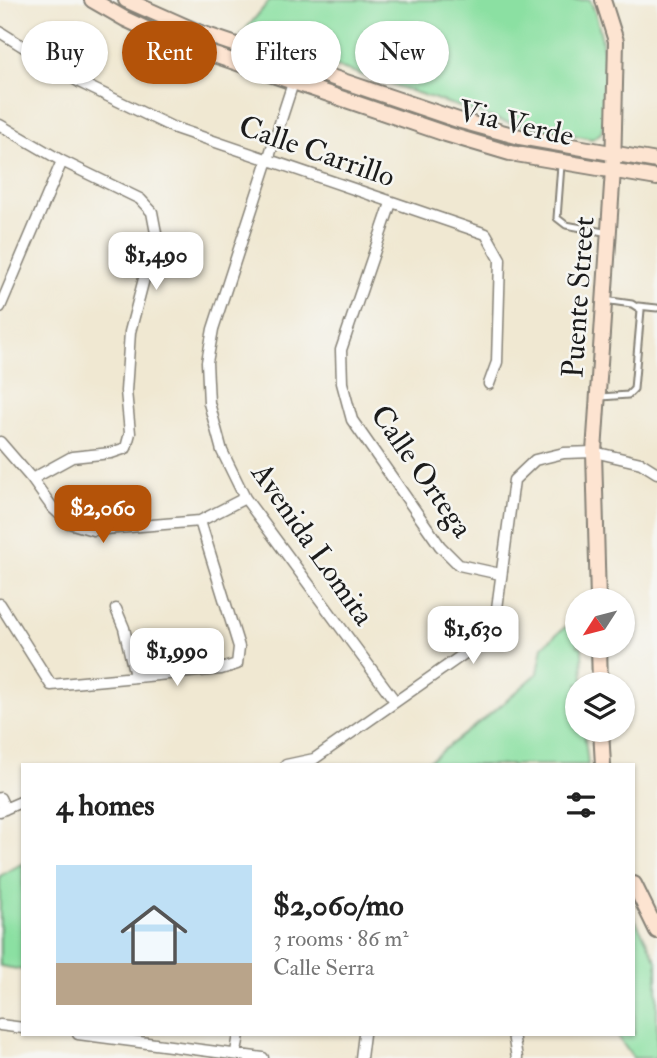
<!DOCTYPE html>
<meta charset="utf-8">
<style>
:root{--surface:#fff;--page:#f6f6f6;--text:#222;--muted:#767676;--line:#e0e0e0;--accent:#b45309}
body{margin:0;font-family:"IM FELL Double Pica",serif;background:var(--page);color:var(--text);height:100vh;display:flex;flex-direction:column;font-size:26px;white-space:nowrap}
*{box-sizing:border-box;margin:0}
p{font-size:23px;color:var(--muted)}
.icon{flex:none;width:38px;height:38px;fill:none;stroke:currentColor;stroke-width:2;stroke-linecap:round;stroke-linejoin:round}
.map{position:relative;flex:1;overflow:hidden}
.details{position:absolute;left:21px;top:763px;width:614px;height:273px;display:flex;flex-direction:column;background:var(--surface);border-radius:0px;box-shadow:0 2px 5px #0004}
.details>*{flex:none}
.guide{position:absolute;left:21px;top:21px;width:616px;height:63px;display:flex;gap:14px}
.needle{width:46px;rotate:234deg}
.fabs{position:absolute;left:565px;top:588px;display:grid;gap:14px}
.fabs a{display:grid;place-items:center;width:70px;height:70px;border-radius:50%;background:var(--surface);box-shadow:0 2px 5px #0004;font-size:35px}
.price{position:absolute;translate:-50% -60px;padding:0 16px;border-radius:14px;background:#fff;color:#222;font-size:23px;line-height:46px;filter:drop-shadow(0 2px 4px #0008)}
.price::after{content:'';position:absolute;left:50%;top:42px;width:21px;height:16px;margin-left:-10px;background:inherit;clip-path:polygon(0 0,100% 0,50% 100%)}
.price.active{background:var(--accent);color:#fff}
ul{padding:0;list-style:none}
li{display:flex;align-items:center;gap:21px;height:175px;padding:0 35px}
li+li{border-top:2px solid var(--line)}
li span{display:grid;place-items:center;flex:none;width:196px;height:140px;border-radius:0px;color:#555}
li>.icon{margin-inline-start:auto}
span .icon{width:84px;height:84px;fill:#fffc;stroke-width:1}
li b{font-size:30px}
h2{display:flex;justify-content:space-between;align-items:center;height:84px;padding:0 35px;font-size:30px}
.tag{padding:0 24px;border-radius:32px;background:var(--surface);box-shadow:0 2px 5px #0004;font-size:24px;line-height:63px}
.tag.active{background:var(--accent);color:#fff}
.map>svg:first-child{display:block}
</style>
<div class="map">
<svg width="657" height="1058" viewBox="0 0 657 1058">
<rect width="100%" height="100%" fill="#f6f6f2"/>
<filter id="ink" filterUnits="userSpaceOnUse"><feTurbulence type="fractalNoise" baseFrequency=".0143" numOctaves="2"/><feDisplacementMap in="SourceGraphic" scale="14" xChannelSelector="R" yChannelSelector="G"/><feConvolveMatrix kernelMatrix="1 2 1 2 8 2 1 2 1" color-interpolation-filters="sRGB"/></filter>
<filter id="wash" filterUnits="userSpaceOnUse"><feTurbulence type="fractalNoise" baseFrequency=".00686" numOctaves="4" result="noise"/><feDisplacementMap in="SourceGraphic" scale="28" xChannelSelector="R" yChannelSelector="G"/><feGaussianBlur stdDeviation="1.57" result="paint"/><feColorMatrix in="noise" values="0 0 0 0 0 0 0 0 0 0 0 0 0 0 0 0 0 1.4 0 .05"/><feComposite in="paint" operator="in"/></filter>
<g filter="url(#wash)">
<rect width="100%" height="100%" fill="#f0e8d2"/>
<path fill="#8be0a2" stroke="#547e5f" stroke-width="2" d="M270 0H590C605 32 611 99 601 133L592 139 502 121 241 35Z
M565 627 577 632 578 646H582L583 684H578V730H584L588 765H424L499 707 538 673 543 646Z
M23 863V970L0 966V876Z
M634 917 657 961V1058H633L616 1034H634Z"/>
</g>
<g filter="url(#ink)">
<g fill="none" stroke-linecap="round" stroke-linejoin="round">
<defs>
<path id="lane" d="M561 165 557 218 566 225 609 233
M638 306 657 308
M601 397 628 395 634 389 641 310 632 304 604 300"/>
<path id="street" d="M0 32 81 83 172 127 486 234 500 259 497 362 489 384
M293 83 213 329 207 362 209 403 222 451 245 498 395 701
M0 125 62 161 140 199 152 212 156 233 130 332 126 391 130 433 126 448 111 453 72 457 32 479
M391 203 341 350 342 383 352 420 440 546 459 565 500 574
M0 307 62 161
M0 442 32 479 52 507 69 523 93 530 200 521 245 498
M0 604 51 685 221 669 237 664 239 647 200 521
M116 609 124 628 135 676
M286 765 314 759 471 649 496 616 514 480 535 460 564 453 594 452 641 463 657 473
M0 798 5 809
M0 811 23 801
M0 1025 23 1028
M78 1034 263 1058
M513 1034 517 1058
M236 1053 239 1034
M361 1058 364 1034"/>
<path id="secondary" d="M92 0 125 19 170 40 446 134 510 153 657 178
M126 0 198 32 461 121 520 137 657 161
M598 600 594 452 613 170 616 41 603 0
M599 646 600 684
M601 730 603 765
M634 884 657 931"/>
</defs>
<use href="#lane" stroke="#868277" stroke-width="9"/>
<use href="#street" stroke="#868277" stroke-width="13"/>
<use href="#secondary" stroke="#868277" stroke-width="18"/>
<use href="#lane" stroke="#fff" stroke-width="5"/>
<use href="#street" stroke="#fff" stroke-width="10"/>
<use href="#secondary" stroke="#fde4d1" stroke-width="14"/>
</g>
</g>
<g text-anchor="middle" stroke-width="5" stroke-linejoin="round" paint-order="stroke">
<g font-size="30" fill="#1c1c1c" stroke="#f6f6f2">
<text transform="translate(516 123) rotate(13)" y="10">Via Verde</text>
<text transform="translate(317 151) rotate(19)" y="10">Calle Carrillo</text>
<text transform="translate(578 297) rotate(-86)" y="10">Puente Street</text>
<text transform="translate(422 471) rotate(55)" y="10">Calle Ortega</text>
<text transform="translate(313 544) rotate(55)" y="10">Avenida Lomita</text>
</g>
</g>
</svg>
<div class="fabs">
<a><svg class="needle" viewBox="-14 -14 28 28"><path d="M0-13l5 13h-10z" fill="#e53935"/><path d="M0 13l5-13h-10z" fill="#767676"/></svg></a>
<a><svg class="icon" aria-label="layers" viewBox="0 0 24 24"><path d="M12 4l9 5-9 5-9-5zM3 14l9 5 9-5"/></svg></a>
</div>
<b class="price" style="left:156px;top:292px">$1,490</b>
<b class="price active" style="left:103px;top:545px">$2,060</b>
<b class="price" style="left:473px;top:666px">$1,630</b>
<b class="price" style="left:177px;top:688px">$1,990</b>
<div class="guide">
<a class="tag">Buy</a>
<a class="tag active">Rent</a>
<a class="tag">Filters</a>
<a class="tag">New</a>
</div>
<section class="details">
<h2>4 homes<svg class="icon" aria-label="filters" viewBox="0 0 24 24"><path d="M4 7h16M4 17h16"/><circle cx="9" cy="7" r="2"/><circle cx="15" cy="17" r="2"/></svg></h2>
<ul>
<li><span style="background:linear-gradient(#bfe0f5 70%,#b9a48a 0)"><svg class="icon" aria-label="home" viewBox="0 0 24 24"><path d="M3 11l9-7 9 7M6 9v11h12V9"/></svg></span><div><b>$2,060/mo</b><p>3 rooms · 86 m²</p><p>Calle Serra</p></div></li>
</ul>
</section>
</div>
